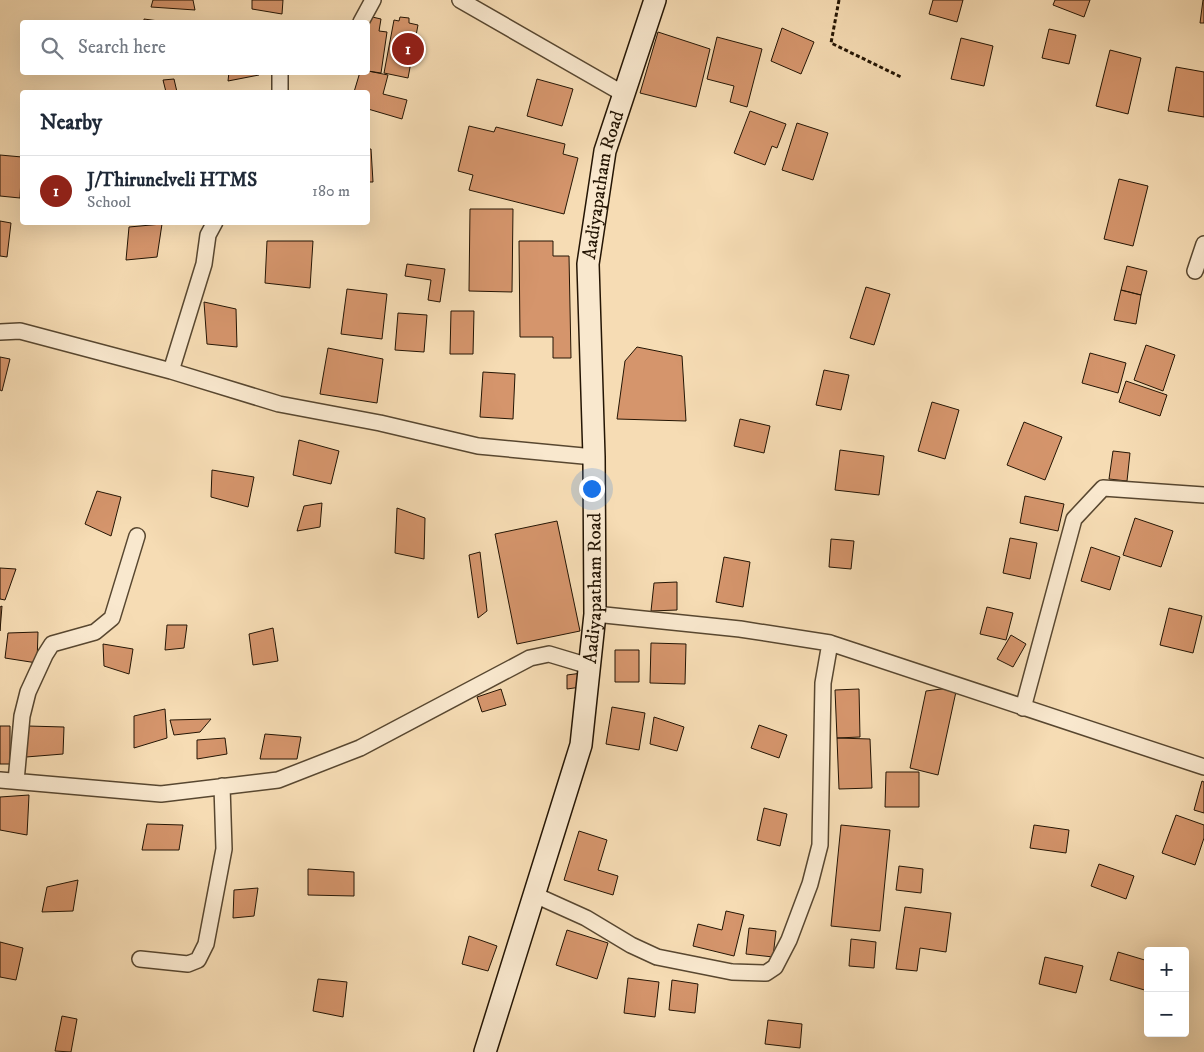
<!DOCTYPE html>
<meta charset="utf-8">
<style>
:root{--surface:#fff;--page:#f6f6f7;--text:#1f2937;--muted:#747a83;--line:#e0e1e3;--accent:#8f2418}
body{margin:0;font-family:"IM FELL DW Pica",serif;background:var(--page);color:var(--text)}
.controls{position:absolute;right:15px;bottom:15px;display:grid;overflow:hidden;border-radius:5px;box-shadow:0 5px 20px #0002}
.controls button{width:45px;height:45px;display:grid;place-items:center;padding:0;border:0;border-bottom:1px solid var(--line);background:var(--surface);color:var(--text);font:25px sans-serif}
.you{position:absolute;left:591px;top:488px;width:18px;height:18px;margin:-12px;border:4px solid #fff;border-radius:50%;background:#1a73e8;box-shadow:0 0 0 8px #1a73e833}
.badge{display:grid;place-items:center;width:32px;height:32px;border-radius:50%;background:var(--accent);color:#fff;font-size:16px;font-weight:700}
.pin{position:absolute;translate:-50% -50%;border:2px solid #fff;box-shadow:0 1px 5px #0006}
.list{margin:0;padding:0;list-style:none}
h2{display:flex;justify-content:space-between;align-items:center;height:65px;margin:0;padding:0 20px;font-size:21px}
h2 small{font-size:16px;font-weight:400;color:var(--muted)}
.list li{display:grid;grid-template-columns:32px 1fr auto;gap:15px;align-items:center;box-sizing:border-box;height:70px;padding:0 20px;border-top:1px solid var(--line)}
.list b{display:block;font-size:19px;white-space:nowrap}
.list p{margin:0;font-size:16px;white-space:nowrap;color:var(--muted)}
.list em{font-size:16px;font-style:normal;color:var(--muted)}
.icon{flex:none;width:28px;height:28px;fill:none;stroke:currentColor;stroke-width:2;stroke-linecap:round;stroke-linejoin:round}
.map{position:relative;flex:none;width:1204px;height:1052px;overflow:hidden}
.search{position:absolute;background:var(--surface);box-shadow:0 5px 20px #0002;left:20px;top:20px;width:350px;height:55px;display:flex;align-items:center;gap:12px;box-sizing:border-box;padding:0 18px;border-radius:5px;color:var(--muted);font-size:19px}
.panel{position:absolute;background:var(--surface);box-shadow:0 5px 20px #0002;left:20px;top:90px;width:350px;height:135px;border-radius:5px}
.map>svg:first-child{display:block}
.building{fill:#d5956c;stroke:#241504}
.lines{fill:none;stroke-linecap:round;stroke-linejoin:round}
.street-casing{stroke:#584730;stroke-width:18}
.secondary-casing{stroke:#241504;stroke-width:24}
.path{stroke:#241504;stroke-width:3;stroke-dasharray:4 2.5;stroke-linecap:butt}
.street{stroke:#f9e8ce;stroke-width:15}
.secondary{stroke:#f9e8ce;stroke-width:21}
.labels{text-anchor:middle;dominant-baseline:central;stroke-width:4.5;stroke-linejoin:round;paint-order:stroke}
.street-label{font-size:19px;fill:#241504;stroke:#f9e8ce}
</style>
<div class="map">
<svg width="1204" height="1052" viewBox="0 0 1204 1052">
<rect width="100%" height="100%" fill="#f6dcb4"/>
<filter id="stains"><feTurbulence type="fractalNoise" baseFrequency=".004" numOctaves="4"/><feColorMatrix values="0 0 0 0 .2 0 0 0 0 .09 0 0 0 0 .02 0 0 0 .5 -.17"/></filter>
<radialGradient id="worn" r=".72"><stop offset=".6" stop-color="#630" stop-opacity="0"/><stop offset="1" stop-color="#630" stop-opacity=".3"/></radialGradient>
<path class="building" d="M 153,0 L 193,0 L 195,10 L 151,7 Z
M 252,0 L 283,0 L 282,14 L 252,9 Z
M 933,0 L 963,0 L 957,22 L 929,14 Z
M 1055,0 L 1090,0 L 1084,17 L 1053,5 Z
M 1203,0 L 1204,0 L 1204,23 L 1200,23 Z
M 368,16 L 381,19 L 379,31 L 387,32 L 381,73 L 368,71 Z
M 400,17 L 409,18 L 409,23 L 418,25 L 408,78 L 384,73 L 394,20 L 399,21 Z
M 144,19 L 166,22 L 144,22 Z
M 782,28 L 814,42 L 801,74 L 771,61 Z
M 1049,29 L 1076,35 L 1069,64 L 1042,58 Z
M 658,32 L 710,49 L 696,107 L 640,93 Z
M 717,37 L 762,49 L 747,107 L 730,102 L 734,86 L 707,79 Z
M 961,38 L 993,46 L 984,86 L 951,79 Z
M 1110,50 L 1141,58 L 1128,114 L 1096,106 Z
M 1176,67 L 1204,72 L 1204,117 L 1168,111 Z
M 368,71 L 388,75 L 383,94 L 407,100 L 402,119 L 368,109 L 368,92 L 354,92 L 360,72 Z
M 229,72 L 260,72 L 259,75 L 228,81 Z
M 174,79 L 177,92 L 166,92 L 163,80 Z
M 537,79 L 573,89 L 562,126 L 527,116 Z
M 750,111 L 786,124 L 777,148 L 772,146 L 765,165 L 734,153 Z
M 797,123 L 828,133 L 813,180 L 782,170 Z
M 469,126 L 494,132 L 496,127 L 565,144 L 563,154 L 578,158 L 564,214 L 469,190 L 473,175 L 458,171 Z
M 368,149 L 371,149 L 373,182 L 368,182 Z
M 0,155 L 22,157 L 20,198 L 0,196 Z
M 1119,179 L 1148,186 L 1133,246 L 1104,239 Z
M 470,209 L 513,209 L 512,292 L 469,291 Z
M 0,221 L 11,223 L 7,257 L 0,256 Z
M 162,224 L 157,257 L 126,260 L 129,227 Z
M 267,241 L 313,241 L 310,288 L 265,283 Z
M 519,241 L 553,241 L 553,256 L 569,256 L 571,358 L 553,358 L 553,337 L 520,337 Z
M 407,264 L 445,269 L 440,302 L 428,300 L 431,280 L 405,276 Z
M 1127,266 L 1147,271 L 1141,295 L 1121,290 Z
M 866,287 L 890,294 L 874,345 L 850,338 Z
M 347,289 L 387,294 L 382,339 L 341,334 Z
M 1121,290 L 1141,295 L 1136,324 L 1114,320 Z
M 204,302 L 236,309 L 237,347 L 207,344 Z
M 451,311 L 474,311 L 473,354 L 450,354 Z
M 398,313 L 427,315 L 424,352 L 395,350 Z
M 1146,345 L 1175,355 L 1163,391 L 1134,380 Z
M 637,347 L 682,356 L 686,421 L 617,419 L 625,361 Z
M 328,348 L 383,359 L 377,403 L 320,394 Z
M 1090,353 L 1126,363 L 1118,393 L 1082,383 Z
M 0,357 L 10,359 L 2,391 L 0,390 Z
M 824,370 L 849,375 L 841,410 L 816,405 Z
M 483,372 L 515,374 L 513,419 L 480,417 Z
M 1126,381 L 1167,395 L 1160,416 L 1119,402 Z
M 932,402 L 959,410 L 945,459 L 918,451 Z
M 740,419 L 770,426 L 764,453 L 734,446 Z
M 1024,422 L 1062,437 L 1045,480 L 1007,465 Z
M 299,440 L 339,451 L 331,484 L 293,475 Z
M 840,450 L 884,456 L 879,495 L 835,490 Z
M 1113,451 L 1130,453 L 1127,481 L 1109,479 Z
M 212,470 L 254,477 L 248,507 L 211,497 Z
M 97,491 L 121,497 L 111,536 L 85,524 Z
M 1025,496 L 1064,504 L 1058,531 L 1020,523 Z
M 322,503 L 320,527 L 297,531 L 304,506 Z
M 397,508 L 425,518 L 424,559 L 395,553 Z
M 1135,518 L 1173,531 L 1161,567 L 1123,555 Z
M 557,521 L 580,631 L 517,644 L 495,534 Z
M 1010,538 L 1037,543 L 1030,579 L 1003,573 Z
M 831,539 L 854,541 L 851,569 L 829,567 Z
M 1091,547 L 1120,557 L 1110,590 L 1081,581 Z
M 480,552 L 487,611 L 478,618 L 469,555 Z
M 724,557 L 750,562 L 743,607 L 716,602 Z
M 0,568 L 16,569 L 5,600 L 0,599 Z
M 677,582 L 677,610 L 651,611 L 654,583 Z
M 2,606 L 0,631 L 0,607 Z
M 987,607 L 1013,613 L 1006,640 L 980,634 Z
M 1169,608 L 1202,616 L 1193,653 L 1160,645 Z
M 167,625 L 187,625 L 184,648 L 165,650 Z
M 273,628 L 278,661 L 253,665 L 249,634 Z
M 38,632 L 37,663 L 5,658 L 8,633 Z
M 1011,635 L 1026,644 L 1013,667 L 997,659 Z
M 651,643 L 686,644 L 685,684 L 650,683 Z
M 103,644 L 133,649 L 129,674 L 104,666 Z
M 615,650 L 639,650 L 639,682 L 615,682 Z
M 582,673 L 581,687 L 567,689 L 567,675 Z
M 957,687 L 938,775 L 910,768 L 926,691 Z
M 501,689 L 506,705 L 482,712 L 477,697 Z
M 859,689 L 860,737 L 837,738 L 835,690 Z
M 612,707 L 645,713 L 639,750 L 606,744 Z
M 165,709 L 167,738 L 134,748 L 134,716 Z
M 654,717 L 684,727 L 677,751 L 650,744 Z
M 211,719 L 200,732 L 174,735 L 170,720 Z
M 759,725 L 787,735 L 779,758 L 751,748 Z
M 0,726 L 10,726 L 10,764 L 0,764 Z
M 28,726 L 64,727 L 63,754 L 26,757 Z
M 265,734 L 301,737 L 297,759 L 260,759 Z
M 225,738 L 227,754 L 197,759 L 197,740 Z
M 837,738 L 870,739 L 872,788 L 839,789 Z
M 886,772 L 919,772 L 919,807 L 885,807 Z
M 1202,781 L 1204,782 L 1204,813 L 1194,810 Z
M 29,795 L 27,835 L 0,830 L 0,797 Z
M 764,808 L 787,814 L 780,846 L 757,840 Z
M 1176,815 L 1204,825 L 1204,838 L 1195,865 L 1162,853 Z
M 147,824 L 183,825 L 179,850 L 142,850 Z
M 841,825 L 890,830 L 880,931 L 831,926 Z
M 1034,825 L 1069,830 L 1066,853 L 1030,848 Z
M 579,831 L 607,840 L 598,870 L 618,876 L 613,895 L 564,880 Z
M 1099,864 L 1134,876 L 1126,899 L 1091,886 Z
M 899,866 L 923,869 L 921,893 L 896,890 Z
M 308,869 L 354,872 L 354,896 L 308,895 Z
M 78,880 L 73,911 L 42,912 L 47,887 Z
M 258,888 L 254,916 L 233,918 L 234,890 Z
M 905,907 L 951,913 L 946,952 L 920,948 L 917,971 L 896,969 Z
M 726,911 L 744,915 L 734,956 L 693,946 L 698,924 L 722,930 Z
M 749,928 L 776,931 L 773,957 L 746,954 Z
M 567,930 L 608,943 L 597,979 L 556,965 Z
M 469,936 L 497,946 L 488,971 L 462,964 Z
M 851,939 L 876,942 L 874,968 L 849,966 Z
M 0,942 L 23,948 L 16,980 L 0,977 Z
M 1118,952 L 1148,961 L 1148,991 L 1110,980 Z
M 1045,957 L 1083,966 L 1076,993 L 1039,984 Z
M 628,978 L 659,982 L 655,1017 L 624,1013 Z
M 318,979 L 347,982 L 343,1017 L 313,1011 Z
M 672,980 L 698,984 L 695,1013 L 669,1010 Z
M 62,1016 L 77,1019 L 71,1052 L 55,1051 Z
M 768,1020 L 802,1024 L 800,1048 L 765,1044 Z"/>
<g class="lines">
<g class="street-casing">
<path id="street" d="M 460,0 L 622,93
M 361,22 L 373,0
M 280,92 L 280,72
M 1195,271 L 1204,244
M 0,332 L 20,331 L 171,371 L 279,404 L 380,423 L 478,446 L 594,457
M 171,371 L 204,264 L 208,235 L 215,222
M 595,614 L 740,629 L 830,643 L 1204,767
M 1023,708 L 1074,519 L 1103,488 L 1204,495
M 0,780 L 161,794 L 278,780 L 360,748 L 530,658 L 549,654 L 589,666
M 16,781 L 22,716 L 28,692 L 45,655 L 52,644 L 95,632 L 112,618 L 137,536
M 535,895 L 586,918 L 631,945 L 657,957 L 732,972 L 766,973 L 775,967 L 789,940 L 810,884 L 820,845 L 823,683 L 830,643
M 140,959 L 188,964 L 198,960 L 206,944 L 224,849 L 222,786"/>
</g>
<g class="secondary-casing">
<g id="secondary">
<path id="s1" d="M 485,1052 L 581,745 L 595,614 L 594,457 L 588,264 L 605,151 L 655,0"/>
</g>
</g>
<path class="path" d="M 839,0 L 831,43 L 901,77"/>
<use href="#street" class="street"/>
<use href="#secondary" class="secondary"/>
</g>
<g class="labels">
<g class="street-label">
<text stroke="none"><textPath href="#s1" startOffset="884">Aadiyapatham Road</textPath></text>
<text stroke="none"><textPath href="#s1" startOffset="479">Aadiyapatham Road</textPath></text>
</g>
</g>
<rect width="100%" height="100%" filter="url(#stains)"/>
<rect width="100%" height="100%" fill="url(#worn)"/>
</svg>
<div class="controls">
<button>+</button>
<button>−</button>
</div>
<div class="you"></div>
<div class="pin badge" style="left:408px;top:49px">1</div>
<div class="search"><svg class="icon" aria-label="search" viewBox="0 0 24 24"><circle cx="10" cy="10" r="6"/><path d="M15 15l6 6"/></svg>Search here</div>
<section class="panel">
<h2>Nearby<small></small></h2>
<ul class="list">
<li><span class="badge">1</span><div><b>J/Thirunelveli HTMS</b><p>School</p></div><em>180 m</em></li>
</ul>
</section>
</div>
